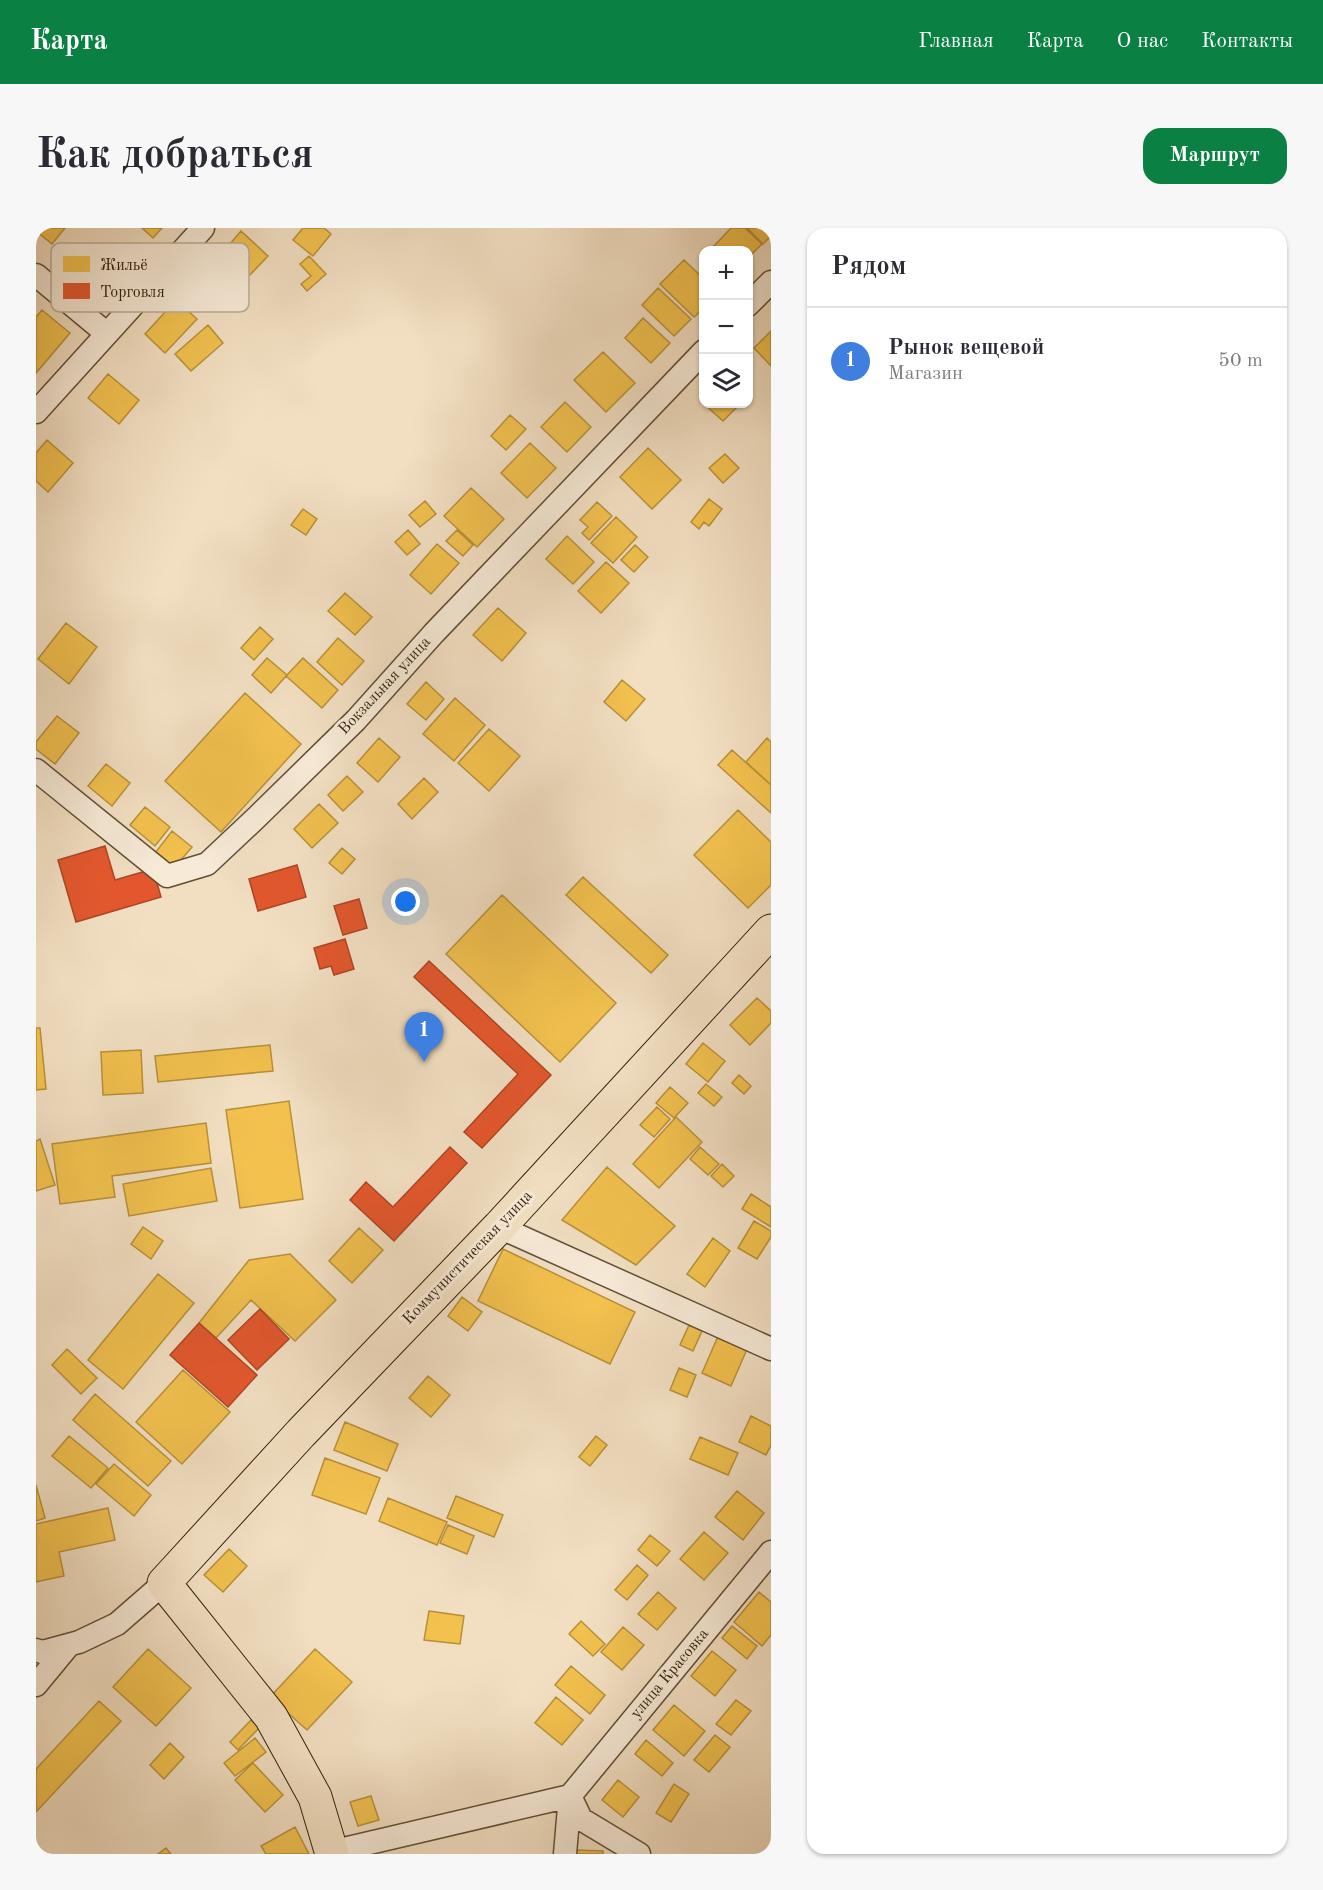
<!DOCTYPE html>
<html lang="ru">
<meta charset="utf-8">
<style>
:root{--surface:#fff;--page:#f7f7f7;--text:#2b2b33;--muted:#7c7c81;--line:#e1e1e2;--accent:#0b8043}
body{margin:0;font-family:"Old Standard TT",serif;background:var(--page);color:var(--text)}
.controls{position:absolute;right:18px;top:18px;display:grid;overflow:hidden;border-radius:12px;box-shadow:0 2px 4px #0004}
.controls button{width:54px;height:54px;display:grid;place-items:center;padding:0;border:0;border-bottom:2px solid var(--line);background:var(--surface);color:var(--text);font:30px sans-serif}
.you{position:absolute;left:370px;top:674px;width:21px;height:21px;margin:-15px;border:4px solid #fff;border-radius:50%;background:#1a73e8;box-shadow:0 0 0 9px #1a73e833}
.badge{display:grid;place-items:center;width:39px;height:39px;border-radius:50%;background:var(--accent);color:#fff;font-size:20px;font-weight:700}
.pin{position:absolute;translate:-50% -50px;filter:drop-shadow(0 2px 3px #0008)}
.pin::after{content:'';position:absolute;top:32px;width:21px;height:18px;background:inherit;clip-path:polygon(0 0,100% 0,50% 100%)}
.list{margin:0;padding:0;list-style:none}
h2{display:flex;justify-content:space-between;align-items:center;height:78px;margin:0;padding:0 24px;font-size:26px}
h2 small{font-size:20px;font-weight:400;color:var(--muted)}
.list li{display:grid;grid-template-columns:39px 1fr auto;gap:18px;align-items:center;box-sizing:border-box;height:108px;padding:0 24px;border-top:2px solid var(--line)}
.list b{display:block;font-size:22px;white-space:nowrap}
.list p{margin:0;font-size:20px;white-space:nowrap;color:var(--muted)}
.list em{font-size:20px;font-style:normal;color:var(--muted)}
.icon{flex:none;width:33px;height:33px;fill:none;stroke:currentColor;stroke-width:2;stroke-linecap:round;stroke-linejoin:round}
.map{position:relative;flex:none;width:735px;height:1626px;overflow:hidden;border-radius:18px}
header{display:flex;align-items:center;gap:36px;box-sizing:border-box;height:84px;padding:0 30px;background:var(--accent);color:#fff}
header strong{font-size:28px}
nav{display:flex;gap:33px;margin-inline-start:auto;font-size:21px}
.intro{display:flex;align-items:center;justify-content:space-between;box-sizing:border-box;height:144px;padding:0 36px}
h1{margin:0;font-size:42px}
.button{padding:15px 27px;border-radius:18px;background:var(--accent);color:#fff;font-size:21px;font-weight:700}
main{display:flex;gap:36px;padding:0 36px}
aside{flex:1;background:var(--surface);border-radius:18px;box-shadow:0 2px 4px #0004}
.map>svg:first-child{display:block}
.homes{fill:#f2c14e;stroke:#b89038;stroke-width:1.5}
.shops{fill:#e4572e;stroke:#ae4622;stroke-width:1.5}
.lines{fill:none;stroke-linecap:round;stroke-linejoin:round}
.street-casing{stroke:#604e35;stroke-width:25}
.primary-casing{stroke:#301e06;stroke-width:35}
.street{stroke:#f7ead7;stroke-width:22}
.primary{stroke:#f2dfc2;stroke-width:33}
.labels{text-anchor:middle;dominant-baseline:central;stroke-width:6;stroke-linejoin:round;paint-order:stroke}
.street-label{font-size:16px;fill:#301e06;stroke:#f7ead7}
.key{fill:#f7ead7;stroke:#bbad98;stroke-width:1.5}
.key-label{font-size:16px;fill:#301e06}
</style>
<header>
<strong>Карта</strong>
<nav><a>Главная</a><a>Карта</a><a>О нас</a><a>Контакты</a></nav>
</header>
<div class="intro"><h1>Как добраться</h1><a class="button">Маршрут</a></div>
<main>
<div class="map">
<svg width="735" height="1626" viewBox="0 0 735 1626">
<rect width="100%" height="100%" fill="#f2dfc2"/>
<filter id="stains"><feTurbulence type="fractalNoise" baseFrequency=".00333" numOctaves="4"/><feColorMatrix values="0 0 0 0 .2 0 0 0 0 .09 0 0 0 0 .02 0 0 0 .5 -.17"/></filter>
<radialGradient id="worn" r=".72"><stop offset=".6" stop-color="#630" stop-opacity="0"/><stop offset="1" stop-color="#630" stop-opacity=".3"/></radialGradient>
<path class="homes" d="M 0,0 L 29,0 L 16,16 L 0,3 Z
M 106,0 L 126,0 L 117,10 Z
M 267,0 L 288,0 L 295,6 L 277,28 L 257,12 Z
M 695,0 L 709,0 L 726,16 L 712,30 L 712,22 L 680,22 L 677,19 Z
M 711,0 L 735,0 L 735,8 L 727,16 Z
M 205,3 L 232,28 L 212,49 L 186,25 Z
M 273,28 L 290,46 L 271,63 L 265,56 L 275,48 L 264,36 Z
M 648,32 L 668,51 L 668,80 L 658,89 L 624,56 Z
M 622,60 L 655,91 L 638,108 L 606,77 Z
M 140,72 L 161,91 L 129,125 L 109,106 Z
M 6,82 L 34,105 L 0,145 L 0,89 Z
M 607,90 L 634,115 L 615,135 L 589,110 Z
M 172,97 L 187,115 L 155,143 L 139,126 Z
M 735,103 L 735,138 L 718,120 Z
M 567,124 L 599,155 L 570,184 L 538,152 Z
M 72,146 L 103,172 L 83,196 L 52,170 Z
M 529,174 L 555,199 L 531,224 L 505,199 Z
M 668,176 L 704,176 L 687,193 Z
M 474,187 L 490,201 L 470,222 L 455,208 Z
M 11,212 L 37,235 L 12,264 L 0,253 L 0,225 Z
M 494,215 L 520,240 L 491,270 L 465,245 Z
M 612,220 L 645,252 L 616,281 L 584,249 Z
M 689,226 L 703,240 L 687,255 L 673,240 Z
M 435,260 L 468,291 L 441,319 L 408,288 Z
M 673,271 L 686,281 L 673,298 L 668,294 L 663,301 L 655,294 Z
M 389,273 L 400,286 L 384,299 L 373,287 Z
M 561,274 L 576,288 L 553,312 L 546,305 L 552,299 L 544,292 Z
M 267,281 L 281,291 L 270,307 L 255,297 Z
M 580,289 L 601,309 L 577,335 L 555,315 Z
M 372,302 L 384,316 L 371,327 L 359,314 Z
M 421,302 L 437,317 L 427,328 L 410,313 Z
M 531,308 L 558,334 L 537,356 L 510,331 Z
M 401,316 L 423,335 L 395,366 L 374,347 Z
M 599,317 L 612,329 L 598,344 L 585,332 Z
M 570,334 L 593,355 L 565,385 L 542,363 Z
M 309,365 L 336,389 L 319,407 L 292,383 Z
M 462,380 L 490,405 L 466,433 L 437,407 Z
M 30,395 L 61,419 L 33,456 L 2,431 Z
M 224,399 L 237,411 L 218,432 L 205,420 Z
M 302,410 L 328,433 L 306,457 L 281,434 Z
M 231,430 L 251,447 L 235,465 L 216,447 Z
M 267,430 L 302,462 L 286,480 L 250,448 Z
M 586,452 L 609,471 L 590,493 L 568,474 Z
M 390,454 L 408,471 L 390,492 L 371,476 Z
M 209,465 L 265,516 L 185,604 L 129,553 Z
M 419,470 L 449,497 L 418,533 L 387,506 Z
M 21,488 L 43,505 L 19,536 L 0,521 L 0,514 Z
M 453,501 L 484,528 L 453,563 L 422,535 Z
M 343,510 L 364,529 L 342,554 L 321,535 Z
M 731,510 L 735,514 L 735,557 L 710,534 Z
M 696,522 L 735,557 L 735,585 L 682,537 Z
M 70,536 L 94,555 L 76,578 L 52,558 Z
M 311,548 L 327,564 L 307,583 L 292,567 Z
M 388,550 L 402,564 L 376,591 L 362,576 Z
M 283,576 L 302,595 L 276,620 L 258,601 Z
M 109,579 L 134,599 L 119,618 L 94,597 Z
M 702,582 L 735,614 L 735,657 L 712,680 L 658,627 Z
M 136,603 L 156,619 L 138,640 L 119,625 Z
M 306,620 L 319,631 L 306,646 L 293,635 Z
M 547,649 L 632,727 L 615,745 L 530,667 Z
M 466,667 L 580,775 L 524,834 L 410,726 Z
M 721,770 L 735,783 L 735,795 L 714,817 L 694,797 Z
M 0,800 L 4,800 L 10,861 L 0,862 Z
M 667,815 L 689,833 L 672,854 L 650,836 Z
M 234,817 L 237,843 L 122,854 L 119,828 Z
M 105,822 L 107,865 L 67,867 L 65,824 Z
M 703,847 L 715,858 L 708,866 L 696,855 Z
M 670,856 L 686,869 L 678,878 L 662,865 Z
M 634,859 L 652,875 L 638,890 L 620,875 Z
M 253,873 L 267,971 L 204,980 L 190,882 Z
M 621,879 L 634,891 L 618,909 L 604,897 Z
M 640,889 L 666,914 L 623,960 L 597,936 Z
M 170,895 L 175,935 L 76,948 L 79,969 L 24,976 L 16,916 Z
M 4,911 L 19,957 L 0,963 L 0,913 Z
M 664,919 L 683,936 L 672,947 L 654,931 Z
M 686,936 L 698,948 L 687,959 L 675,948 Z
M 571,939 L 639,998 L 600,1037 L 526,992 Z
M 175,940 L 181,973 L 93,988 L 87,956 Z
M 715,966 L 735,979 L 735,999 L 706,981 Z
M 718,993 L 735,1003 L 735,1009 L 721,1031 L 702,1020 Z
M 107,999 L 127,1013 L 115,1031 L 95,1016 Z
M 323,1000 L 347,1022 L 316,1055 L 293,1033 Z
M 677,1010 L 694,1023 L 669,1059 L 651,1046 Z
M 467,1021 L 599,1084 L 574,1136 L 442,1073 Z
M 254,1026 L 300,1072 L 259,1113 L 215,1072 L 180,1110 L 163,1095 L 213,1032 Z
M 122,1046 L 158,1075 L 87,1161 L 52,1132 Z
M 426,1069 L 446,1084 L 432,1103 L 412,1088 Z
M 653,1097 L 666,1103 L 657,1123 L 644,1117 Z
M 683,1106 L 712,1119 L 695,1158 L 666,1145 Z
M 31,1121 L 61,1150 L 45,1166 L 16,1137 Z
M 643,1140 L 660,1147 L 651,1169 L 634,1162 Z
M 147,1142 L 194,1184 L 146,1236 L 100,1194 Z
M 392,1148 L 414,1167 L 395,1189 L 373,1170 Z
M 59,1166 L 135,1233 L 112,1258 L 37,1192 Z
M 715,1188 L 735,1198 L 735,1217 L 730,1227 L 703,1214 Z
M 309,1194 L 362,1216 L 351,1243 L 298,1222 Z
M 33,1208 L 72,1240 L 55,1260 L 16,1228 Z
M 560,1208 L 571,1217 L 554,1238 L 543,1229 Z
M 664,1209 L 702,1225 L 692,1247 L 654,1231 Z
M 289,1230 L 344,1250 L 330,1286 L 276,1267 Z
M 78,1236 L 115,1267 L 98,1288 L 60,1256 Z
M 0,1257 L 9,1290 L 0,1293 Z
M 701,1263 L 728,1285 L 707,1312 L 679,1289 Z
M 420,1268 L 467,1287 L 458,1309 L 411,1290 Z
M 352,1270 L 411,1294 L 401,1317 L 343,1293 Z
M 72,1280 L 79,1312 L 23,1324 L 28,1348 L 0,1354 L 0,1296 Z
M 412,1297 L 438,1308 L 431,1326 L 404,1315 Z
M 668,1304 L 692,1325 L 668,1352 L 644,1331 Z
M 614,1307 L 634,1323 L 621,1338 L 602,1322 Z
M 193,1321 L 211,1338 L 187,1364 L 168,1347 Z
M 601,1337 L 612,1347 L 591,1372 L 579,1362 Z
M 622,1364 L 640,1380 L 621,1402 L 602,1386 Z
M 723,1364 L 735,1374 L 735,1407 L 726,1418 L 698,1394 Z
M 393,1383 L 428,1388 L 424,1416 L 388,1412 Z
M 545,1393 L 569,1416 L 557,1428 L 533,1406 Z
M 696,1398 L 721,1418 L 711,1431 L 686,1410 Z
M 587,1399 L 608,1417 L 586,1442 L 565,1424 Z
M 112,1421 L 155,1460 L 120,1498 L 77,1459 Z
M 279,1421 L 316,1454 L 271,1502 L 234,1469 Z
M 676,1423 L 700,1442 L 679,1468 L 655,1448 Z
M 535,1438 L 569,1467 L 554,1486 L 519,1457 Z
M 520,1469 L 547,1492 L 526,1517 L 499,1495 Z
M 700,1472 L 715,1483 L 695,1507 L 680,1496 Z
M 63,1473 L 85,1493 L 0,1584 L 0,1541 Z
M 638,1477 L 669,1503 L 648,1528 L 617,1502 Z
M 215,1492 L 223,1500 L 202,1522 L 194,1514 Z
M 679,1507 L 694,1519 L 673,1544 L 658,1532 Z
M 219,1510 L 230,1524 L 199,1548 L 188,1535 Z
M 610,1512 L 637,1535 L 626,1548 L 599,1526 Z
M 134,1515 L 148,1529 L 128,1551 L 114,1537 Z
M 217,1535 L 247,1567 L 229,1584 L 199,1552 Z
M 582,1552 L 603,1569 L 587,1589 L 566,1572 Z
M 638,1556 L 653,1566 L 635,1594 L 620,1585 Z
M 335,1568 L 343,1592 L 322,1598 L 314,1574 Z
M 259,1599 L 273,1626 L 230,1626 L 225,1618 Z
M 130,1620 L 135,1626 L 122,1626 Z
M 539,1622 L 567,1623 L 567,1626 L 539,1626 Z"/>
<path class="shops" d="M 69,618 L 79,652 L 117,641 L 125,669 L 40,694 L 22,632 Z
M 261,637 L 270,669 L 222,683 L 213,651 Z
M 323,671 L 331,700 L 307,707 L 298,678 Z
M 309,711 L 318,741 L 298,747 L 295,738 L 284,741 L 278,720 Z
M 393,733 L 515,847 L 446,920 L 428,904 L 482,846 L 378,749 Z
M 414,919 L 431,935 L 358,1013 L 314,972 L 330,954 L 357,979 Z
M 224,1081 L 253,1111 L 221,1142 L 192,1112 Z
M 163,1095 L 221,1147 L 192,1179 L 134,1127 Z"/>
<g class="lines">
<g class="street-casing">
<path id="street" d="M 0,47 L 70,105
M 712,77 L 735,54
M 0,184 L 167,0
M 0,542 L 131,648 L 171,636 L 221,589 L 320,492 L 398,405 L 668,123
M 463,999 L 735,1121
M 0,1422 L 6,1424 L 43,1414 L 81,1396 L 128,1355
M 0,1457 L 33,1417
M 534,1568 L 735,1324
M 534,1568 L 545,1591 L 603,1626
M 295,1624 L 534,1568
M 529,1626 L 534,1568"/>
</g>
<g class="primary-casing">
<path id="primary" d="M 296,1626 L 279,1569 L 235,1489 L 128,1355 L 265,1205 L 463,999 L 735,703"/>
</g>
<use href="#street" class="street"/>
<use href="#primary" class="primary"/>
</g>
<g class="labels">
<g class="street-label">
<text transform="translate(349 458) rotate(-47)">Вокзальная улица</text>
<text transform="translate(432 1030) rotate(-46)">Коммунистическая улица</text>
<text transform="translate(634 1446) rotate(-50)">улица Красовка</text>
</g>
</g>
<rect x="15" y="15" width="198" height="69" rx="9" class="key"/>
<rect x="27" y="28" width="27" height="16" fill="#f2c14e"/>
<rect x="27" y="55" width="27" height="16" fill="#e4572e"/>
<g class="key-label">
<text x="64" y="42">Жильё</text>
<text x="64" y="69">Торговля</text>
</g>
<rect width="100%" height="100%" filter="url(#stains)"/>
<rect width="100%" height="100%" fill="url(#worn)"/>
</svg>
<div class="controls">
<button>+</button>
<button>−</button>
<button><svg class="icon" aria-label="layers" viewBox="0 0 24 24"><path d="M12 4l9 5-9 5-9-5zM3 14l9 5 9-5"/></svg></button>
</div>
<div class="you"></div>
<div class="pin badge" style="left:388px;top:834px;background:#3f7fe0">1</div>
</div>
<aside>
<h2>Рядом<small></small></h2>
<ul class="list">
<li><span class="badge" style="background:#3f7fe0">1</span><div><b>Рынок вещевой</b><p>Магазин</p></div><em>50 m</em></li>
</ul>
</aside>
</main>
